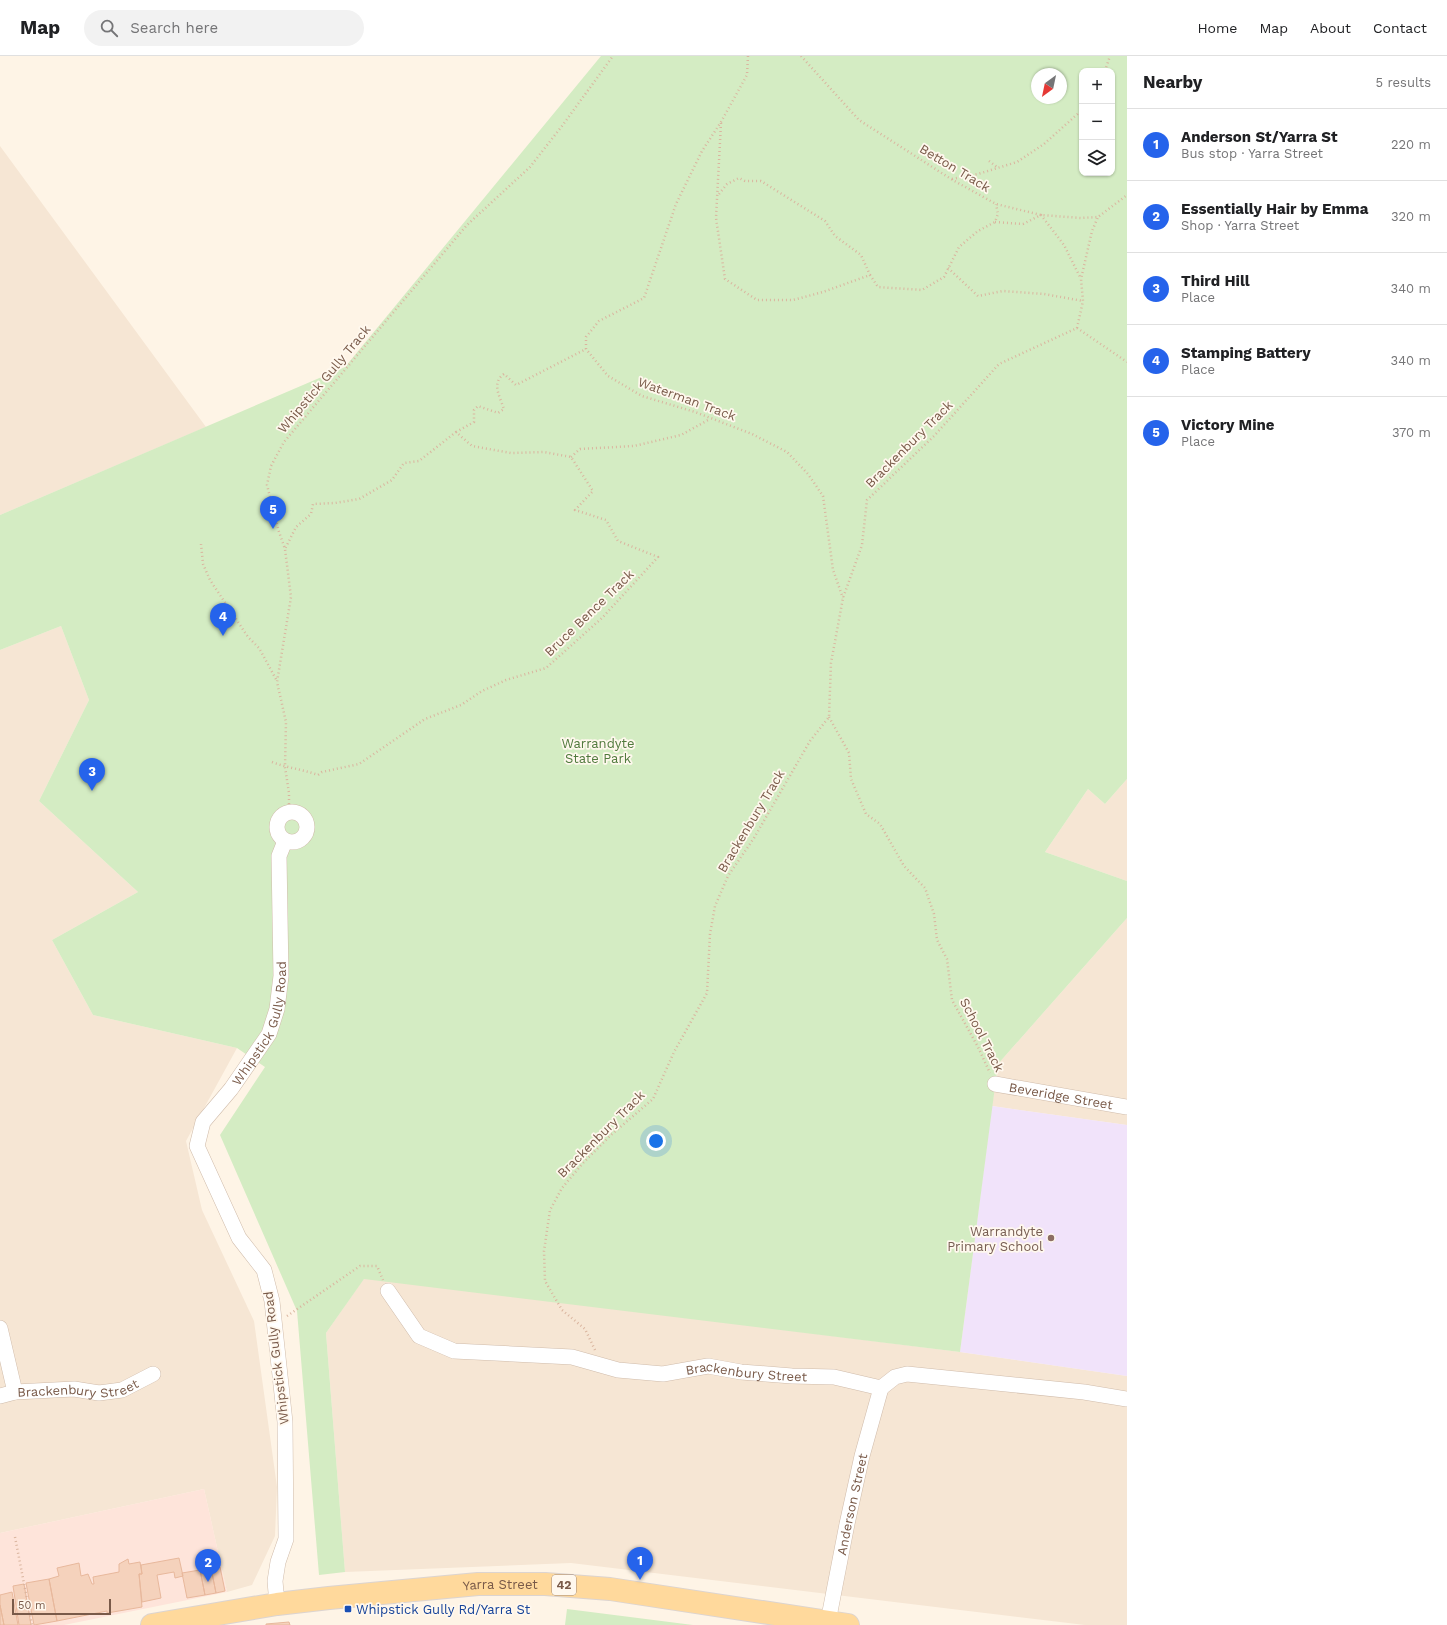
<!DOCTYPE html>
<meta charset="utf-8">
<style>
:root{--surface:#fff;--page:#f2f2f2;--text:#202124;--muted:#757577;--line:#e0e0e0;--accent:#2563eb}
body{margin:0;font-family:"Work Sans",sans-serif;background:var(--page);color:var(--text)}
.controls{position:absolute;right:12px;top:12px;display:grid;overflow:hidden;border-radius:8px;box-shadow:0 1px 3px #0004}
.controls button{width:36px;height:36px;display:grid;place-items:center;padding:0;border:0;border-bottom:1px solid var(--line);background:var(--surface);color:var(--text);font:20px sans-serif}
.compass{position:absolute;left:1031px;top:12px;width:36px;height:36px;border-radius:50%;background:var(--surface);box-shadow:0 1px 3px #0004;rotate:213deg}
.scale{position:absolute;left:12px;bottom:10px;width:99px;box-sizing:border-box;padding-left:4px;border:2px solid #795a49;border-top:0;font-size:11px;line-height:14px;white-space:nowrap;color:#795a49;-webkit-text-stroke:3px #fff8ee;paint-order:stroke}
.you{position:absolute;left:656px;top:1085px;width:14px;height:14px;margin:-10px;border:3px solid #fff;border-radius:50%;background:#1a73e8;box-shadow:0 0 0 6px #1a73e833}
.badge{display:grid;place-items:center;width:26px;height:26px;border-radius:50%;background:var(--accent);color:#fff;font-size:13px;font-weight:700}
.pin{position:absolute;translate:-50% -33px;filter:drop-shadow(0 1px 2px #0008)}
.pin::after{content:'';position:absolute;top:21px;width:14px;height:12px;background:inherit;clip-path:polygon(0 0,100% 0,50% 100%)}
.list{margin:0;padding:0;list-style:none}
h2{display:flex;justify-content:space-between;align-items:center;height:52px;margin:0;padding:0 16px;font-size:17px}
h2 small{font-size:13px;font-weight:400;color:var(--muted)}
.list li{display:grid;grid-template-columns:26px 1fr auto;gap:12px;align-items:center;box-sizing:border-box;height:72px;padding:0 16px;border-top:1px solid var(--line)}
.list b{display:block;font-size:15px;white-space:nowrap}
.list p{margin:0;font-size:13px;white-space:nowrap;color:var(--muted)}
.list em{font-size:13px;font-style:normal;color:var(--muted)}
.icon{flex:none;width:22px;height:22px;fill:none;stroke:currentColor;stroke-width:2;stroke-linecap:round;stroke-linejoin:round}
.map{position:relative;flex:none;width:1127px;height:1569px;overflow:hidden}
header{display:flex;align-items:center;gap:24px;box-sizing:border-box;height:56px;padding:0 20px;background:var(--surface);border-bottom:1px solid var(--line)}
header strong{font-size:19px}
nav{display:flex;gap:22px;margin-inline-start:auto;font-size:14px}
.search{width:280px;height:36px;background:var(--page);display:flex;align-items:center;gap:10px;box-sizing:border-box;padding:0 14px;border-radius:22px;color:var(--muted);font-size:15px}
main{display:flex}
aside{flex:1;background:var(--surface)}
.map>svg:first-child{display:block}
.residential{fill:#f6e6d4}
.commercial{fill:#fee4da}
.education{fill:#f1e3fa}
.green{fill:#d4ecc3;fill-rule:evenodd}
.building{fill:#f5d2bc;stroke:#e8b89c}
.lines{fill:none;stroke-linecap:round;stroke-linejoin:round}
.street-casing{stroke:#d0bcab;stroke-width:16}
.primary-casing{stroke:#dcd4d0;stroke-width:24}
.path{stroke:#dab59f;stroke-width:2.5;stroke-dasharray:1 3;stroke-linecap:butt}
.street{stroke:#fff;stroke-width:15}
.primary{stroke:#ffd99c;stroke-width:22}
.education-dot{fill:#8d6e63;stroke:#fff8ee;stroke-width:1.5}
.transit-dot{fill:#1a4fb4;stroke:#fff8ee;stroke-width:1.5}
.labels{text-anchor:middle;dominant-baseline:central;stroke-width:3.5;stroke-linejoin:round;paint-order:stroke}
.shield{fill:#fff8ee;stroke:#a1897a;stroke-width:1}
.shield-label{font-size:12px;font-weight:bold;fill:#795a49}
.street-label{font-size:13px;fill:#795a49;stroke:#fff8ee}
.park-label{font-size:13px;fill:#507a3d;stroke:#fff8ee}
.education-label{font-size:13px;fill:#785e54;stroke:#fff8ee;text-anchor:end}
.transit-label{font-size:13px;fill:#164399;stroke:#fff8ee;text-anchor:start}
</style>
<header>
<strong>Map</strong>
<div class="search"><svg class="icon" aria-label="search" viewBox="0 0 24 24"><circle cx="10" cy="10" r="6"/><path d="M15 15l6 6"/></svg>Search here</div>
<nav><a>Home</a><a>Map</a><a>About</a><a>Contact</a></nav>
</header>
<main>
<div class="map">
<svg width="1127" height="1569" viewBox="0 0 1127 1569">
<rect width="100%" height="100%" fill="#fef4e6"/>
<path class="residential" d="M 0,90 L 206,371 L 0,459 Z
M 61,570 L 89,644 L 39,745 L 138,836 L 52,884 L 93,959 L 237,992 L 186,1085 L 202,1154 L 254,1265 L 277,1431 L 275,1480 L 252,1529 L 227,1536 L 204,1433 L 0,1477 L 0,594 Z
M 1127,723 L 1127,825 L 1045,796 L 1088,733 L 1105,748 Z
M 1127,862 L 1127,1069 L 992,1050 L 998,1008 Z
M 365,1221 L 960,1296 L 1127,1320 L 1127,1569 L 1085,1569 L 571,1507 L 345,1516 L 326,1277 Z"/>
<path class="commercial" d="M 204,1433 L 227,1536 L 64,1569 L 0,1569 L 0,1477 Z"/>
<path class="education" d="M 992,1050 L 1127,1069 L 1127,1320 L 960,1296 Z"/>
<path class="green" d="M 601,0 L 1127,0 L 1127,723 L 1105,748 L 1088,733 L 1045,796 L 1127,825 L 1127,862 L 998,1008 L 960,1296 L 364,1223 L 326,1277 L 345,1516 L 319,1519 L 297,1255 L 220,1079 L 265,1011 L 237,992 L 93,959 L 52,884 L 138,836 L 39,745 L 89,644 L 61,570 L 0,594 L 0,459 L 345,311 ZM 1082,15 L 1112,15 L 1112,117 L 1082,117 ZM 1037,18 L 1061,18 L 1061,42 L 1037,42 Z
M 567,1553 L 693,1569 L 565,1569 Z"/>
<path class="building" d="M 179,1502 L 183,1520 L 175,1522 L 174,1516 L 157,1519 L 161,1542 L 142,1546 L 139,1518 L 142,1518 L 141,1509 Z
M 128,1503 L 129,1508 L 140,1506 L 142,1518 L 139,1518 L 142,1551 L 107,1557 L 107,1555 L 57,1565 L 49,1523 L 59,1520 L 57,1512 L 79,1507 L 81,1520 L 88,1518 L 92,1528 L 94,1528 L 93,1521 L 119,1516 L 119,1508 Z
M 220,1511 L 225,1535 L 216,1537 L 211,1512 Z
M 211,1512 L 216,1537 L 205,1539 L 200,1514 Z
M 200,1514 L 205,1539 L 187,1542 L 182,1517 Z
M 49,1523 L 57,1565 L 34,1569 L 26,1527 Z
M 24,1528 L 31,1569 L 19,1569 L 13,1530 Z
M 12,1536 L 18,1569 L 4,1569 L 0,1549 L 0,1539 Z
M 0,1549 L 4,1569 L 0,1569 Z
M 289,1566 L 290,1569 L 266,1569 L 266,1568 Z"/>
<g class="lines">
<g class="street-casing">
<g id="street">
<circle cx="292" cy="771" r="15"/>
<path id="s1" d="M 995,1028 L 1127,1051"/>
<path id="s2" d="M 388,1235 L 419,1280 L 454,1295 L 572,1301 L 618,1314 L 663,1318 L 708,1310 L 741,1316 L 792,1320 L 834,1321 L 881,1332 L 895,1321 L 907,1318 L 1084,1336 L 1127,1343"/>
<path d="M 0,1272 L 15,1336"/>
<path id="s3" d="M 0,1340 L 15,1336 L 74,1333 L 99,1337 L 122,1334 L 153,1318"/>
<path id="s4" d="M 277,1548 L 275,1525 L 278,1506 L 286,1483 L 285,1366 L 272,1245 L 264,1214 L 239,1182 L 197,1090 L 203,1066 L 231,1033 L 269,978 L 277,953 L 281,920 L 279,800 L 285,785"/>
<path id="s5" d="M 828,1566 L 847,1468 L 862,1400 L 881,1332"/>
</g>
</g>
<g class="primary-casing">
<g id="primary">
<path id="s6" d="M 152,1569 L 277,1548 L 329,1542 L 478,1528 L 545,1528 L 610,1533 L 848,1569"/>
</g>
</g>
<path class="path" d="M 748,0 L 747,19 L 721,66 L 702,95 L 676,148 L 644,242 L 599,265 L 586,281 L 586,293 L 608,320 L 642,340 L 695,356 L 752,378 L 787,396 L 808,418 L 823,440 L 833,514 L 843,542
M 801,0 L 859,64 L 951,123 L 996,148 L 1041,159 L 1081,162 L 1098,161 L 1127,139
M 1105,15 L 1110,0
M 721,67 L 716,162 L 725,223 L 757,244 L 793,244 L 823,236 L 870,219 L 878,231 L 922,234 L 944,221 L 959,191 L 978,175 L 995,166 L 998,158 L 996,148
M 989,105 L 997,111
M 952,123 L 978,118 L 1017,106 L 1044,88 L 1082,54
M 719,138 L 727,128 L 739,122 L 745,125 L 761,125 L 825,165 L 835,180 L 861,199 L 870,219
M 995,166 L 1023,168 L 1041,159 L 1064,189 L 1081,223
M 948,212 L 978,240 L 1003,235 L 1044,238 L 1083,245
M 1077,272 L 1083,245 L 1081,223 L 1092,175 L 1098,161
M 1077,272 L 1127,306
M 456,376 L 474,366 L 474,354 L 478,350 L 498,357 L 504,353 C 500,341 491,327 504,318 L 516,329 L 586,293
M 571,401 L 580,393 L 634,390 L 681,379 L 710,363
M 201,488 L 203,508 L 210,524 L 248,581 L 259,592 L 277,625
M 829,661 L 849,697 L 851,723 L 866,758 L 880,768 L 904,810 L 925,832 L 934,858 L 937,884 L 947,903 L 952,944 L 978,991 L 990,1017
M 272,706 C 287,712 302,713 318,719 L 322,716 L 359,708 L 425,663 L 461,649 L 482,635 L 506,624 L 546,612 L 602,562 L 658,501 L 618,485 L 606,464 L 575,454 L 593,435 L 571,401 L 544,396 L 511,397 L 472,390 L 456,376 L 419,405 L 404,407 L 392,424 L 359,443 L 335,447 L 313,448 L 311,458 L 296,471 L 285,493
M 289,756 L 289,737 L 285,711 L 286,666 L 277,626 L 291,541 L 285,493 L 279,476 L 267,429 L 271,410 L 284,386 L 467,169 L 530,111 L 562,70 L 613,0
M 287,1260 L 360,1210 L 377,1210 L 383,1224
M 595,1294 L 585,1273 L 562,1254 L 545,1225 L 544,1195 L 550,1154 L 562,1132 L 583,1107 L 611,1079 L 653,1043 L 674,996 L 707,937 L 710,878 L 715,850 L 728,820 L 754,782 L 810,685 L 829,661 L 831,607 L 843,542 L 862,489 L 867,444 L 934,380 L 999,308 L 1077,272
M 15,1481 L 32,1569"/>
<use href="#street" class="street"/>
<use href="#primary" class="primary"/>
</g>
<circle class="education-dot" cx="1051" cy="1182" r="4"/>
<rect class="transit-dot" x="344" y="1549" width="8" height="8" rx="2"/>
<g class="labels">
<rect class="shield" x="552" y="1519" width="24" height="20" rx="3"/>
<g class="shield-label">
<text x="564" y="1529">42</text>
</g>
<g class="street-label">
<text transform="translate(955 112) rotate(31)">Betton Track</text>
<text transform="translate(324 323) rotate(-50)">Whipstick Gully Track</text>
<text transform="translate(687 343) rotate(20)">Waterman Track</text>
<text transform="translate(909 388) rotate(-45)">Brackenbury Track</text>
<text transform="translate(589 557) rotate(-44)">Bruce Bence Track</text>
<text transform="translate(751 765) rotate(-59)">Brackenbury Track</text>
<text stroke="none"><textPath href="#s4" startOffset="621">Whipstick Gully Road</textPath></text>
<text transform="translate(982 979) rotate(63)">School Track</text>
<text stroke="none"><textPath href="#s1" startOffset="67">Beveridge Street</textPath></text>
<text transform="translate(601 1078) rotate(-45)">Brackenbury Track</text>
<text transform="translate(276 1302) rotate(-97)">Whipstick Gully Road</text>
<text stroke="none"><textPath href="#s2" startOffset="388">Brackenbury Street</textPath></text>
<text stroke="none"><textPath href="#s3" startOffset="79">Brackenbury Street</textPath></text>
<text stroke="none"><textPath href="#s5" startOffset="120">Anderson Street</textPath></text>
<text stroke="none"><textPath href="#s6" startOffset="351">Yarra Street</textPath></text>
</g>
<g class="park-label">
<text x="598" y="687">Warrandyte<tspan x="598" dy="15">State Park</tspan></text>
</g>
<g class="education-label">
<text x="1043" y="1175">Warrandyte<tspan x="1043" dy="15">Primary School</tspan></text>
</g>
<g class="transit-label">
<text x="356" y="1553">Whipstick Gully Rd/Yarra St</text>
</g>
</g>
</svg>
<div class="controls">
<button>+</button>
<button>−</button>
<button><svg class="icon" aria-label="layers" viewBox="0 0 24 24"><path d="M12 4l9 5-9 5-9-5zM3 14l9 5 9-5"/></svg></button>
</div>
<svg class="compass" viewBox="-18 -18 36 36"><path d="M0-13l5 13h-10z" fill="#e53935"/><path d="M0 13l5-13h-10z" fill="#757577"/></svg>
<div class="scale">50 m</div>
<div class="you"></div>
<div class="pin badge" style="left:640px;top:1524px">1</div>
<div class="pin badge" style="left:208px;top:1526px">2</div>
<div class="pin badge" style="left:92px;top:735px">3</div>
<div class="pin badge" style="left:223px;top:580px">4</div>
<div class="pin badge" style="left:273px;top:473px">5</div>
</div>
<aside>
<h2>Nearby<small>5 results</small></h2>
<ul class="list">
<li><span class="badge">1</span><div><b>Anderson St/Yarra St</b><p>Bus stop · Yarra Street</p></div><em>220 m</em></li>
<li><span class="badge">2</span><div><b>Essentially Hair by Emma</b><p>Shop · Yarra Street</p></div><em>320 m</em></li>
<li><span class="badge">3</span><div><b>Third Hill</b><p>Place</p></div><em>340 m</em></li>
<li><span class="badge">4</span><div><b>Stamping Battery</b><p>Place</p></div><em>340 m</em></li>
<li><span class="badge">5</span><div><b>Victory Mine</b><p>Place</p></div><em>370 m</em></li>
</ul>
</aside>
</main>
